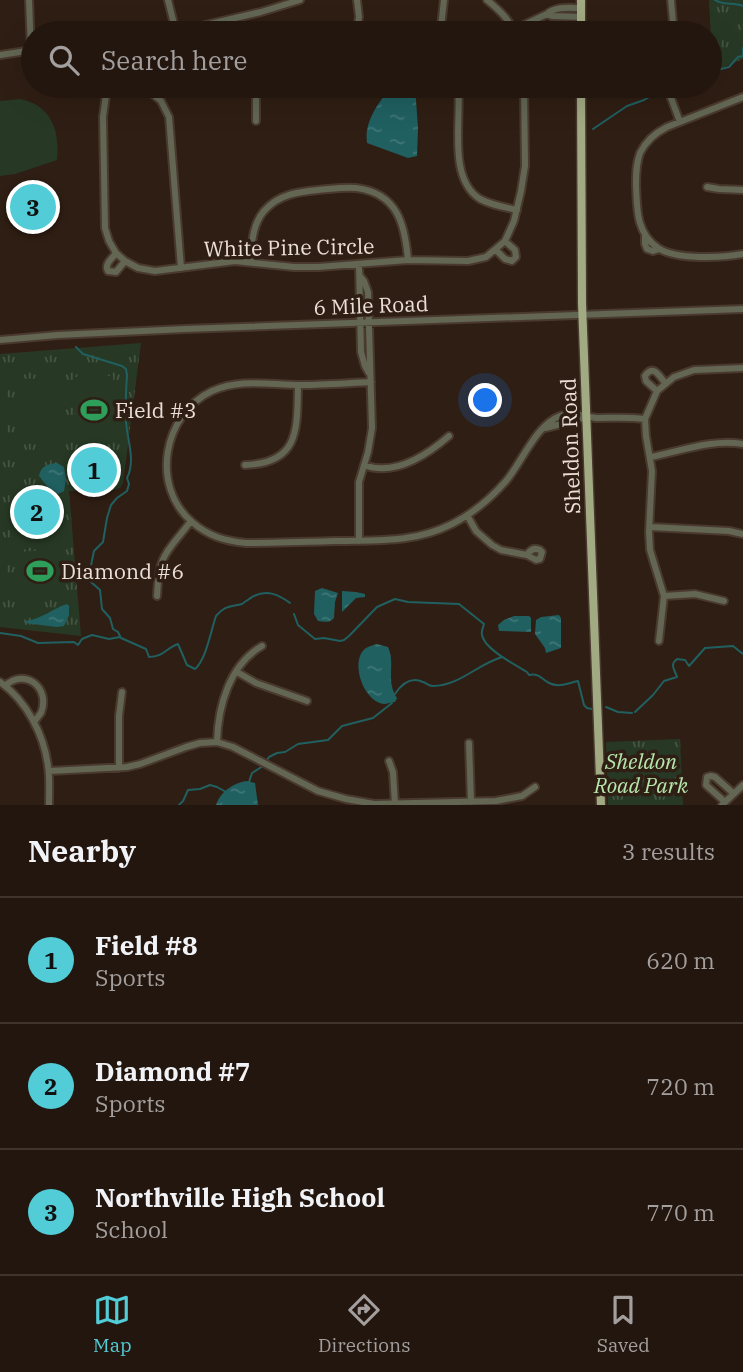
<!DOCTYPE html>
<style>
:root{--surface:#23160e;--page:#2b1f17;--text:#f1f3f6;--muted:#a39f9e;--line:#40352e;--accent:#52ccd6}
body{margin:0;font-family:"IBM Plex Serif",serif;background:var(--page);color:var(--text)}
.you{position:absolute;left:486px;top:401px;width:24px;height:24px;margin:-18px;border:5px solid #fff;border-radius:50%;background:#1a73e8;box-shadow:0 0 0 10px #1a73e833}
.badge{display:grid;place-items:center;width:46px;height:46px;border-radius:50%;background:var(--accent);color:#111;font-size:23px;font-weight:700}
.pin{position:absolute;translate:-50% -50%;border:4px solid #fff;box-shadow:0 2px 7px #0006}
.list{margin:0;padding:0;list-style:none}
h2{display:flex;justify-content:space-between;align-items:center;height:91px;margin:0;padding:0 28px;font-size:30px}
h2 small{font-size:23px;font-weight:400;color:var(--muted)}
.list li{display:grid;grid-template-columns:46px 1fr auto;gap:21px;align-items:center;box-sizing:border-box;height:126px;padding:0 28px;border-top:2px solid var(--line)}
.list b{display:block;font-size:26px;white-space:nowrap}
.list p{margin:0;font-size:23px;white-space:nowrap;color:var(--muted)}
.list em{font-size:23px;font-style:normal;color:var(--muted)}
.icon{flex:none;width:38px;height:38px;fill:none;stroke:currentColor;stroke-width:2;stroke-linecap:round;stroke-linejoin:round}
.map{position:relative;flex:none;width:743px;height:805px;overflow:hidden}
.search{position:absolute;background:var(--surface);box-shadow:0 7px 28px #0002;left:21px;right:21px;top:21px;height:77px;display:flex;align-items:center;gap:18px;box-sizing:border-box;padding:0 24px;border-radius:38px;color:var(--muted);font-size:26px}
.sheet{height:469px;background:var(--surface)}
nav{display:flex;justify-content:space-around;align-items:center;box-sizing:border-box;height:98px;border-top:2px solid var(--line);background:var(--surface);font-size:19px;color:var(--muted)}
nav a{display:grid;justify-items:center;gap:4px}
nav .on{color:var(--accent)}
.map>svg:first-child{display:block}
.park{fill:url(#park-tufts)}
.garden{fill:#273924}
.water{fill:url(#water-ripples)}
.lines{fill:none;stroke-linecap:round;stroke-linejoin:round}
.stream{stroke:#206061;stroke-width:2}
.minor-casing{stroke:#49392e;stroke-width:10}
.major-casing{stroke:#49392e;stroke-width:11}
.minor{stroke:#626653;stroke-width:6}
.major{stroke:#a2aa83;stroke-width:8}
.labels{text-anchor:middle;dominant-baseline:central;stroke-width:7;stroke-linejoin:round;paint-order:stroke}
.street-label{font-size:21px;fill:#ebdfd7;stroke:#2f1e13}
.poi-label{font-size:21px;fill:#ebdfd7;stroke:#2f1e13;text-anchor:start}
.park-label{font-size:21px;font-style:italic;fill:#b6e7ad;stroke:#2f1e13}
</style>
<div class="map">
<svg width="743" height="805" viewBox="0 0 743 805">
<defs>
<pattern id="park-tufts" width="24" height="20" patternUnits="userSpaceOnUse" patternTransform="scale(1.75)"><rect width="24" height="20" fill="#273924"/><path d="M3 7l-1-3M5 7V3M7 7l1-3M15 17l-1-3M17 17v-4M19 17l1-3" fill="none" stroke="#465543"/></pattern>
<pattern id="water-ripples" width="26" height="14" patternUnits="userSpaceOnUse" patternTransform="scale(1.75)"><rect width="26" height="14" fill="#206061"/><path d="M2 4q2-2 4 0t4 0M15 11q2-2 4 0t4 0" fill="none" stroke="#417677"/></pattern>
</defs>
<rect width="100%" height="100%" fill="#2f1e13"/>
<path class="park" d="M 709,0 L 743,0 L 743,59 L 710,73 L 711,40 Z
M 141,343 L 123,483 L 120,488 L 113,490 L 69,491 L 81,636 L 0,627 L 0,354 Z
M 680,739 L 683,805 L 608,805 L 606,742 Z"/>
<path class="garden" d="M 20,99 C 52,105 60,132 57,160 L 15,174 L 0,176 L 0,101 Z
M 113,376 L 115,442 L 76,443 L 74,377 Z
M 0,377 L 6,377 L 7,442 L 0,443 Z
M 57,378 L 58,443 L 19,444 L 17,379 Z
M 72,457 L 116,457 L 116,483 L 72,484 Z
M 27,488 C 56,492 69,512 66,540 L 17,543 L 12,539 L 10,490 Z
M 62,549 C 70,583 51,602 17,600 L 14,555 L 18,552 Z
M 0,552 L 6,555 L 8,600 L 0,602 Z"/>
<path class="water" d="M 392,86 L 415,86 L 418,128 L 417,156 L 408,158 L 367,143 C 364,121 379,102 392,86 Z
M 57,463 L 64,467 L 66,479 L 64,491 L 58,494 L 47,486 L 39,476 C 41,466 47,464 57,463 Z
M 322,588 L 338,593 L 335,602 L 334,618 C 330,623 325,622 318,621 L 314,614 L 315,591 Z
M 342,591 L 356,592 L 365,594 L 365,597 L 356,598 L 342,612 Z
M 67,604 L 69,606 L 69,615 L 64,626 L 57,627 L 25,623 L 25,621 C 42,619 52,609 67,604 Z
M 559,615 L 561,618 L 561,648 L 546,653 L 545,648 L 535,634 L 536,620 L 541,617 Z
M 514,616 L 529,616 L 531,618 L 531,632 L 499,631 L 498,625 L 504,620 Z
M 377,644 L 388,647 C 396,664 385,680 397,698 L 395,702 C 393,702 386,704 384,704 C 363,702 349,660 366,648 C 369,646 374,645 377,644 Z
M 246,781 L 255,783 L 258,805 L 216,805 C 221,791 232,784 246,781 Z"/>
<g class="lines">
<path class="stream" d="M 715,0 C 724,6 734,2 743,6
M 743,48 L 743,54
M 710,74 L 714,73 L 717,70 L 729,67 L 738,57 L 743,56
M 689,86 L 691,86
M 593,129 L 627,106 L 644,100 L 668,86
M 76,347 L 83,354 L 122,366 L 126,369 L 127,375 C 126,390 125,406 126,421 C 127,440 136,460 127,478 L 129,484 L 127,491 L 117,498 L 111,505 L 107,518 L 103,542 L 94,551 L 90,570 L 91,582 L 100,590 L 102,609 L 110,618 L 113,629 L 118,632 L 121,638 L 146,649 L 149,657 C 164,657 166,648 178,644 L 187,665 L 195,669 C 206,660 211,630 216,616 C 225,605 231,607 242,604 C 243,603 251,598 252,597 C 266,589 278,594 290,603
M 294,614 L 298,625 L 315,639 L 324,638 L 340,641 L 344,640 L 349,636 L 377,607 L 395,599 L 408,602 L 459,604 L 484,624 C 483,627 481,632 482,635 C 484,649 516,665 527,672 L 529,675 C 540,673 541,679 549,683 C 559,688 569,683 578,681 L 584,705 L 587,708 L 592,709
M 0,633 L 21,636 L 38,643 L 74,642 L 78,645 L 82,639 L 92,635 L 109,639 L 120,637
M 395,694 C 401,685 410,676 423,682 C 426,683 429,686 433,686 C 459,686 478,664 502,657
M 606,707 L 618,712 L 632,713
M 635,712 L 653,695 L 664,681 L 677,677 C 675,670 669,665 677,659 L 685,660 L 689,666 L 705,648 L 733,646 L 743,654
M 266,762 L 269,757 L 277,753 L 285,752 L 298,744 L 328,740 L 342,726 L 373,718 L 392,703
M 249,782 L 252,773 L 263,766
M 179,805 L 183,801 L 188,790 L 200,789 L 210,785 L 217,787 L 226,792"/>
<g class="minor-casing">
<path id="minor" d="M 29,0 L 31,50
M 168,0 L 176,32
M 487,0 C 499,10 509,19 515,33
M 671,0 L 674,33
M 547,14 L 552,16 L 581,17
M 513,30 L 547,14 C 556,6 569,8 581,8
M 171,33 L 261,12 L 300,0
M 356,33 L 359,17 L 357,0
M 442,33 L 441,27 L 444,0
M 0,55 L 33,50
M 109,86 L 106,95 L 103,117 L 105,228 L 109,241 L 116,253 L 125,261 L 138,268 L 155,271 L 235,261 L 294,267 L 318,267 L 408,260 L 468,261 L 486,257 L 505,241 L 514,221 L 521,191 L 525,166 L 524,86
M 143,86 L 161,101 L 169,117 L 181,268
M 458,86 C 462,119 447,178 480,199 C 491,205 504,207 517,210
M 670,86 L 671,98 L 680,122
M 743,97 L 667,127 C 655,133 646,141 640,153 C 636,164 636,174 636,185 C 637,209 636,233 658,248 C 676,260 722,258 743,254
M 256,121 L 256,86
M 707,187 L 719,189 L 743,190
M 645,235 L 645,244 L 647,249 L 653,251 L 659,249
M 496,250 L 505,259 L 512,261 L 516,257 L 515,250 L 505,241
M 116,253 C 112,259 104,264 108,271 L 116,272 L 125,261
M 250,262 C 252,244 252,225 264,211 C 279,194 298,192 318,190 C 331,189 344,187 356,188 C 398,193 405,225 408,260
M 359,264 L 361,352 L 365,366 L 369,373
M 0,340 L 58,335 L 185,329 L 743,309
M 371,382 C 348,383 324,385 301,385 C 271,385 240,378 212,391 C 163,414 150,486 192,522 C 208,536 225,541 246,543 C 276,543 306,542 337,541 C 378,540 414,543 452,524 C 472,514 491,498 506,481 C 522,462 536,425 560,416 C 572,411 584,417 597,418 C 613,418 628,417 645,419
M 657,391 L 646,381 L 645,376 C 653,364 659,375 665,383
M 545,428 C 559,424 572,423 585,417
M 651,457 C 681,451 712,439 743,444
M 245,465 C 300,463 297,429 298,385
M 364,465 C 395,477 427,455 449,436
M 467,515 L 476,531 L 492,545 L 501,550 L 527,555 L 536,560 L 540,559 L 542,552 L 540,550 C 534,547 530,550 527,555
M 650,527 L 729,531 L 743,534
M 359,541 L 359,482 L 368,452 L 372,428 L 368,292 L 364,281 L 360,276
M 157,596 C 159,552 167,553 191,521
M 664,596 L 695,594 L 724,601
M 659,641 L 664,596 L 650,550 L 649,532 L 652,471 L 646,436 L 645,419 L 657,391 L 674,377 L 694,370 L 743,368
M 237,672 L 256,683 L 307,701
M 0,682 C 27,701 44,735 48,766 C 50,779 49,792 49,805
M 5,686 C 25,667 51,688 41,713 C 40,714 35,721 34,722
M 217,742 C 218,707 229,665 262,646
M 469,743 L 471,802
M 389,761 L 393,772 L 395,805
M 119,768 L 119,716 L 122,692
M 49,771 L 127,767 L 140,764 L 186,747 L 200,743 L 217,742 L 233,747 L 318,791 L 346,799 L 374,804 L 496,801 L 522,796 L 535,787
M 725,802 L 706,785 L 707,777 L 711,776 L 715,777 L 733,793
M 722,805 L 743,785"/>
</g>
<g class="major-casing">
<path id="major" d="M 581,0 L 581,33
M 581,86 L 582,303 L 601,805"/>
</g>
<use href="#minor" class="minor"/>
<use href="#major" class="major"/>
</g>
<defs>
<g id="stadium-bare" transform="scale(2.1)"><path d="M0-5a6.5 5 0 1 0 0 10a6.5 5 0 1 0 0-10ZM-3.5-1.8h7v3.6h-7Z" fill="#2e9e5b" stroke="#2f1e13" stroke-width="2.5" paint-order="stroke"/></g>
</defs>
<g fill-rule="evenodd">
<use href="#stadium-bare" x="94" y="410"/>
<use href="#stadium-bare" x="40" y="571"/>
</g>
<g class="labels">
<g class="street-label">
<text transform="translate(289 247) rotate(-1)">White Pine Circle</text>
<text transform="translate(371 305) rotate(-2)">6 Mile Road</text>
<text transform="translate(570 446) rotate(-92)">Sheldon Road</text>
</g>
<g class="poi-label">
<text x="115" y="410">Field #3</text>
<text x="61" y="571">Diamond #6</text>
</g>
<g class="park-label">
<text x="641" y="761">Sheldon<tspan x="641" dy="24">Road Park</tspan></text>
</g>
</g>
</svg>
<div class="you"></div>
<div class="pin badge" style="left:94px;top:470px">1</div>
<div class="pin badge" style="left:37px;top:512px">2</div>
<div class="pin badge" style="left:33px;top:207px">3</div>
<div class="search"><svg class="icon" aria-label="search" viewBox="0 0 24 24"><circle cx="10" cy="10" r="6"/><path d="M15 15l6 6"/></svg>Search here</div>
</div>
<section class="sheet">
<h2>Nearby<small>3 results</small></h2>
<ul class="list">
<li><span class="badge">1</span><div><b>Field #8</b><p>Sports</p></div><em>620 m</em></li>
<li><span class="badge">2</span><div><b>Diamond #7</b><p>Sports</p></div><em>720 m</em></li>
<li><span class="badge">3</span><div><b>Northville High School</b><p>School</p></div><em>770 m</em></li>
</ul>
</section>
<nav>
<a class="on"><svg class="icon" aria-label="map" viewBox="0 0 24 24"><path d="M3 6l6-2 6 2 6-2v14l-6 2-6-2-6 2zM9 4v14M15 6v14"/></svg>Map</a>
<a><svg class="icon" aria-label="directions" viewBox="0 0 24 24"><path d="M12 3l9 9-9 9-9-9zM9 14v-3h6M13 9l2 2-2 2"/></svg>Directions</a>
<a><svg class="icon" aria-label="saved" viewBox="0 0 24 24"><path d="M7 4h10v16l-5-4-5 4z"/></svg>Saved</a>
</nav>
